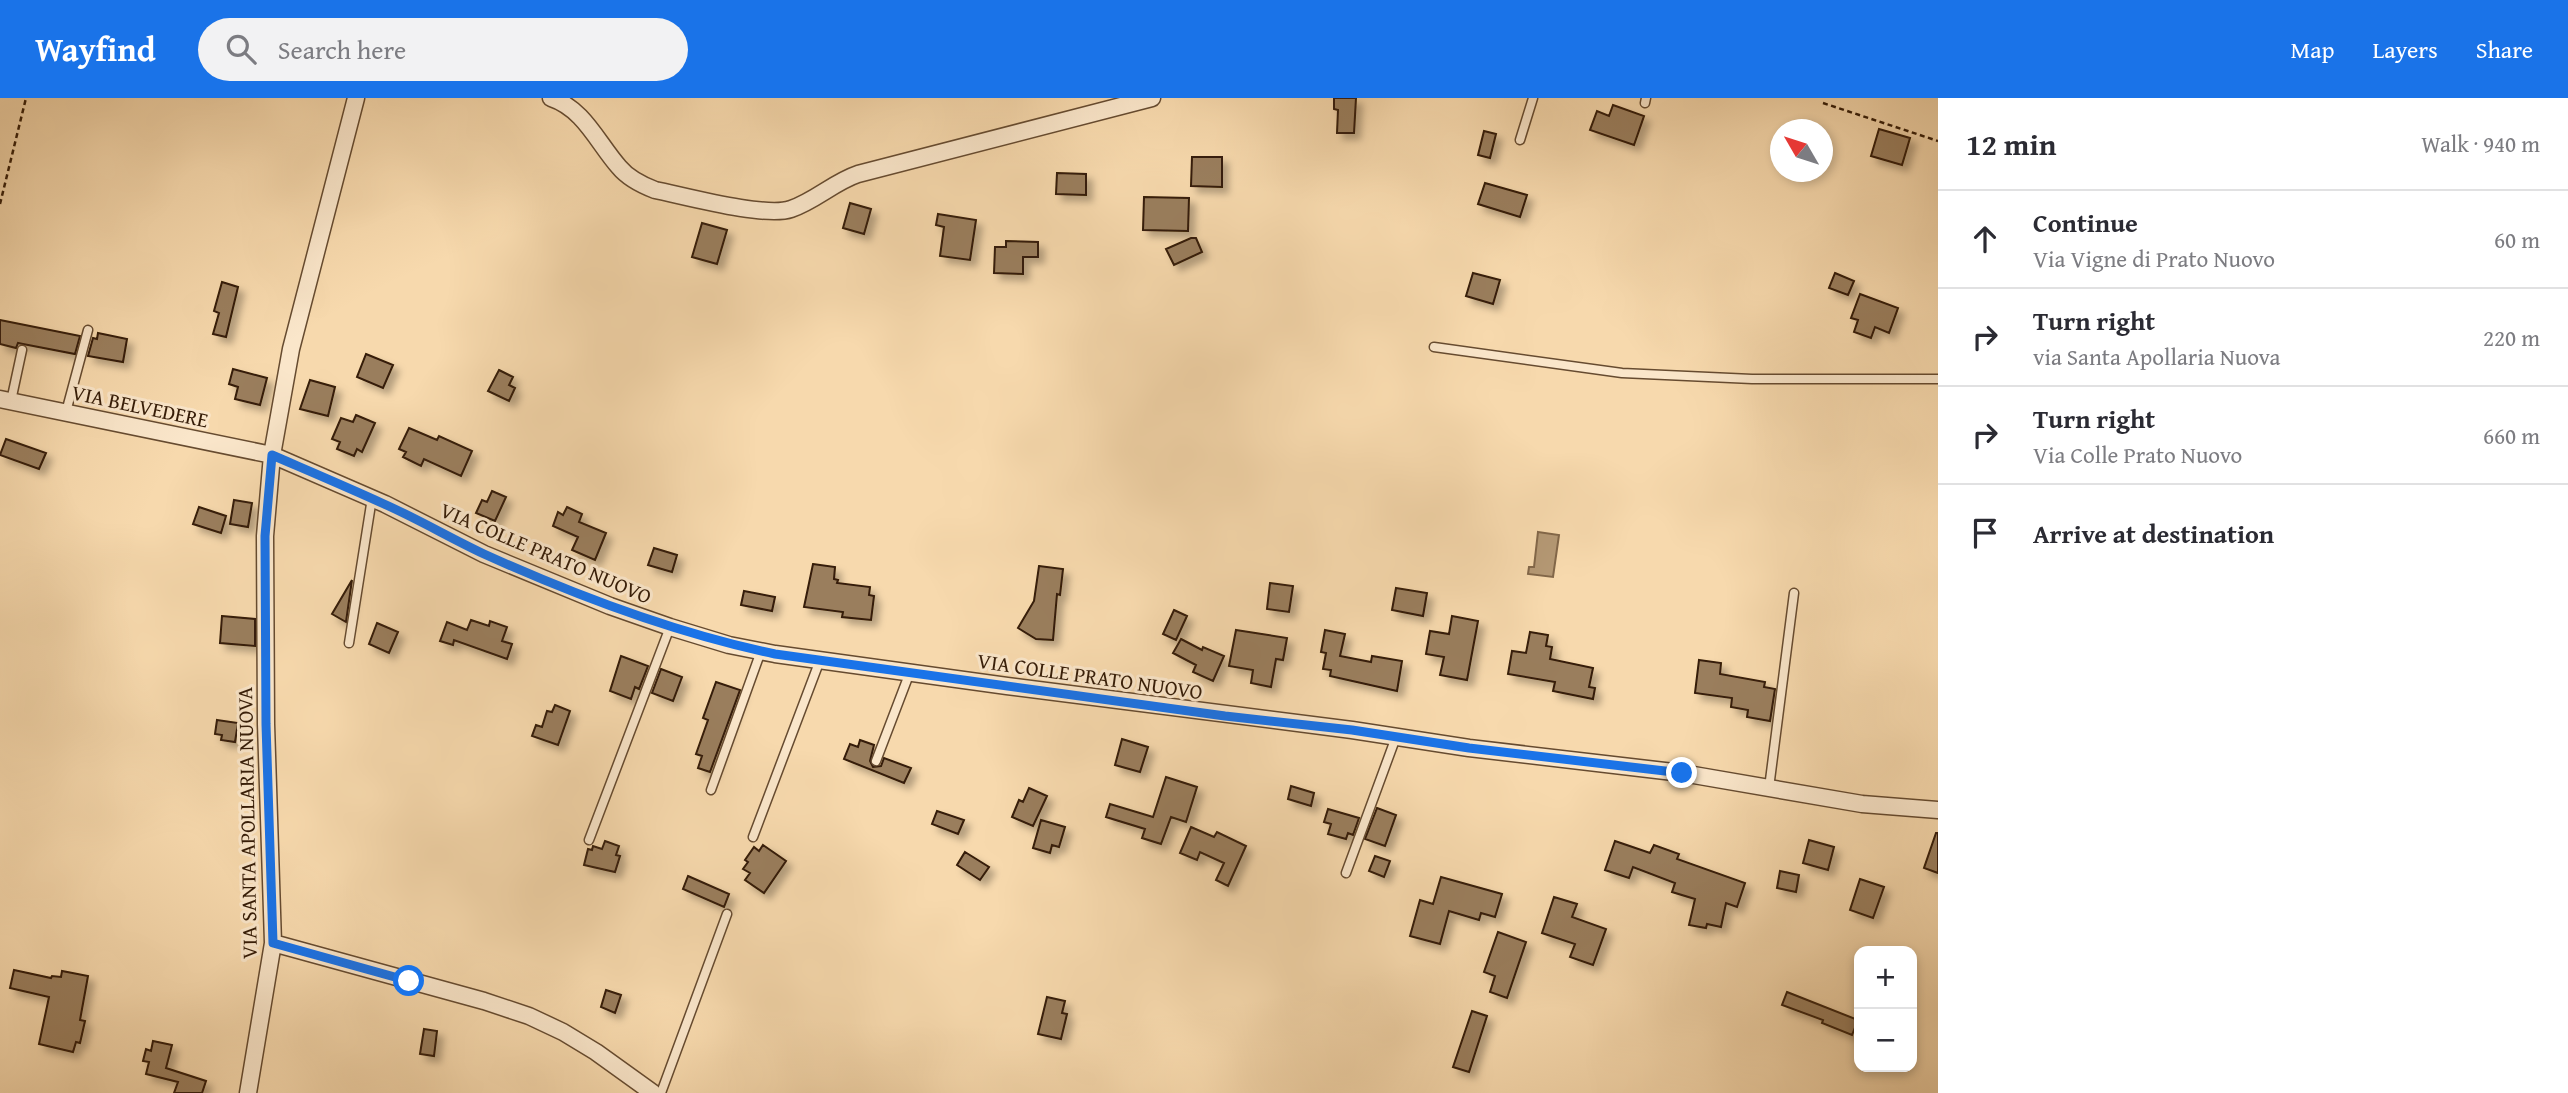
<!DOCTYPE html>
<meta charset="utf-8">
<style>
:root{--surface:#fff;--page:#f2f2f3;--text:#2b2b33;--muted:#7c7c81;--line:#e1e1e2;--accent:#1a73e8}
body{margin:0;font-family:"Gentium Book Plus",serif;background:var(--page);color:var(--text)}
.controls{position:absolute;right:21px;bottom:21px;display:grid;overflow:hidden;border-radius:14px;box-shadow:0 4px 10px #0003}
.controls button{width:63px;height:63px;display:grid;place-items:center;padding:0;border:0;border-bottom:2px solid var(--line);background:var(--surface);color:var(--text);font:35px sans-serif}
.compass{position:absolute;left:1770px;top:21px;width:63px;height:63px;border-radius:50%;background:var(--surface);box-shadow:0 4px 10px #0003;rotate:309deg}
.stop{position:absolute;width:21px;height:21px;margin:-16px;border:5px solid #1a73e8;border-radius:50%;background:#fff}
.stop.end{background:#1a73e8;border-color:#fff;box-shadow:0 2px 7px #0008}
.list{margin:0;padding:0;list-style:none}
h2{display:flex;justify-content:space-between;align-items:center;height:91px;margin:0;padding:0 28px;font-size:30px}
h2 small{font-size:23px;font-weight:400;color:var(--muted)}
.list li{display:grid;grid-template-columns:46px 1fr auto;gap:21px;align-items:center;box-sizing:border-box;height:98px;padding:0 28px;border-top:2px solid var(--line)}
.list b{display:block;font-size:26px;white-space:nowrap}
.list p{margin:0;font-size:23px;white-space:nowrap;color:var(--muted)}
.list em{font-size:23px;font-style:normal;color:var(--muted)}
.icon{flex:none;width:38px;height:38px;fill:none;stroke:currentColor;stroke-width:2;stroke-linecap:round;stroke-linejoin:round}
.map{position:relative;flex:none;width:1938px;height:995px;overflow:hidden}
header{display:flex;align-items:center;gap:42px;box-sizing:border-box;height:98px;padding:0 35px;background:var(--accent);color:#fff}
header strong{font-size:33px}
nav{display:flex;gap:38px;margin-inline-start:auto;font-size:24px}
.search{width:490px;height:63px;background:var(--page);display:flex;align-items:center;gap:18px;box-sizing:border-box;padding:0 24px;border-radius:38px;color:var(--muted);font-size:26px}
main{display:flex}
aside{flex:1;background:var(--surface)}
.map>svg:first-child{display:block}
.water{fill:#b59975;stroke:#826749;stroke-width:2}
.building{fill:#9a7e5d;stroke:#351c07;stroke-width:2;filter:url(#shadow)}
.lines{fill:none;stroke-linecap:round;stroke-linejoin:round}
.lane-casing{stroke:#664b30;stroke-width:11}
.street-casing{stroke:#664b30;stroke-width:19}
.path{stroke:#351c07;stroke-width:2.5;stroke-dasharray:5 3.5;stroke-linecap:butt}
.lane{stroke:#fae6ca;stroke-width:8}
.street{stroke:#fae6ca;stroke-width:16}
.route{stroke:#1a73e8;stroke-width:9}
.labels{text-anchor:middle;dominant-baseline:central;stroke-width:6;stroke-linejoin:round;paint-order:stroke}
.street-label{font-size:21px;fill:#351c07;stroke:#fae6ca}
</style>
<header>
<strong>Wayfind</strong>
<div class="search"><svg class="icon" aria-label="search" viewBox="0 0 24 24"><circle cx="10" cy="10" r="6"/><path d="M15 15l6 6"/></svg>Search here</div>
<nav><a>Map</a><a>Layers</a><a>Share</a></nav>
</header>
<main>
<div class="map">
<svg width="1938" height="995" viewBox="0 0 1938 995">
<defs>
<filter id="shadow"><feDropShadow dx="6" dy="6" stdDeviation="3.5" flood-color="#0004"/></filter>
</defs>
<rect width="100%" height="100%" fill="#f7d9ad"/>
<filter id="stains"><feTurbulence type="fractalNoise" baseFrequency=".00286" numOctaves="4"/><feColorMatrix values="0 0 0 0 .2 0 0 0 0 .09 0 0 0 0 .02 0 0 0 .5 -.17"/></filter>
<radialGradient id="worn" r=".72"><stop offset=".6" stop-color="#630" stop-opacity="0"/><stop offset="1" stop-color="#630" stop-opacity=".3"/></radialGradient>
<path class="water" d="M 1538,434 L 1559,437 L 1553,479 L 1528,476 L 1529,469 L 1534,469 Z"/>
<path class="building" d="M 1334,0 L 1356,0 L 1354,35 L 1337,35 L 1338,12 L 1334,11 Z
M 1613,7 L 1644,18 L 1634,47 L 1590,32 L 1597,13 L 1609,18 Z
M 1879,31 L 1910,40 L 1902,67 L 1871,58 Z
M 1484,33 L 1496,36 L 1490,60 L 1478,57 Z
M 1192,59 L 1222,59 L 1222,89 L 1191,88 Z
M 1057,75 L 1086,76 L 1086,97 L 1056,96 Z
M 1485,85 L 1527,97 L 1520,119 L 1478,106 Z
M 1144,99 L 1189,100 L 1188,133 L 1143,132 Z
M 850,105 L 871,111 L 864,136 L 843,130 Z
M 938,116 L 976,122 L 970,162 L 940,158 L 944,129 L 936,127 Z
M 702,125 L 727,132 L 717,166 L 692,159 Z
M 1191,140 L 1196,140 L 1202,154 L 1174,167 L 1166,151 Z
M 1006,143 L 1038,144 L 1038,159 L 1023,159 L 1023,176 L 994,175 L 995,149 L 1006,149 Z
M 1473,175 L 1500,182 L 1493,206 L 1466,198 Z
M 1835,175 L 1854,183 L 1848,197 L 1829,190 Z
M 222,184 L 238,189 L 226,239 L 213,236 L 219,215 L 214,213 Z
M 1860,196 L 1898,210 L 1889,235 L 1875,229 L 1871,240 L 1854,234 L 1858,222 L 1851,220 Z
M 0,222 L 80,238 L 75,256 L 23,246 L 18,245 L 16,250 L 0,246 Z
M 98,235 L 127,241 L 123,264 L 88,258 L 93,240 L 97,241 Z
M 366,256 L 393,267 L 383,290 L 357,279 Z
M 233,271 L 267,280 L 260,307 L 235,301 L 238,289 L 229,286 Z
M 499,272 L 513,279 L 509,287 L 515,290 L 509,303 L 488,293 Z
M 310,282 L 335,289 L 328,318 L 300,311 Z
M 356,317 L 375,325 L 362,354 L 357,351 L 354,358 L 337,351 L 340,344 L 332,341 L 341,320 L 353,324 Z
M 409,330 L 437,342 L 439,338 L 472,353 L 461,378 L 424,361 L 421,368 L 403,359 L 406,354 L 399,351 Z
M 6,341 L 46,355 L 39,371 L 0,357 Z
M 492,393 L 506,399 L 495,423 L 476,415 L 482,402 L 487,404 Z
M 234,402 L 252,405 L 248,429 L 230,426 Z
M 199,409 L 226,418 L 221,435 L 193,426 Z
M 567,409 L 582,416 L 579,424 L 606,435 L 595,462 L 572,452 L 578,439 L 553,428 L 558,414 L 563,417 Z
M 654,450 L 677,457 L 672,474 L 648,467 Z
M 813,466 L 835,469 L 834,481 L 838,482 L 837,485 L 870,489 L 869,497 L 874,498 L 871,522 L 842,519 L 843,514 L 804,509 Z
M 1039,468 L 1063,471 L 1060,497 L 1057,496 L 1053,542 L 1036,541 L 1018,530 L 1034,503 Z
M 352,482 L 346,524 L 332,516 Z
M 1270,485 L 1293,488 L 1289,514 L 1267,511 Z
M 1396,490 L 1427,495 L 1423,518 L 1392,512 Z
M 744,493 L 775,499 L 772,513 L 741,507 Z
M 1174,512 L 1187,518 L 1176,542 L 1163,536 Z
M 222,518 L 255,521 L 255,548 L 220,545 Z
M 1452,518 L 1478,523 L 1467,582 L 1440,577 L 1444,559 L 1426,556 L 1430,533 L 1449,536 Z
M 471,522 L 489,528 L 490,523 L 507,529 L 502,543 L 512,546 L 507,561 L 454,542 L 453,547 L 440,543 L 447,524 L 467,532 Z
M 377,525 L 398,534 L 389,555 L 369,546 Z
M 1236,532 L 1287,540 L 1283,562 L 1276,561 L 1271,589 L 1251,585 L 1253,572 L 1229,568 Z
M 1325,532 L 1345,536 L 1340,558 L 1371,564 L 1372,558 L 1402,563 L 1397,593 L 1330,578 L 1331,572 L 1323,571 L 1326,555 L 1321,554 Z
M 1530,534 L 1548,537 L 1546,548 L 1552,549 L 1550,561 L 1593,570 L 1589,589 L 1595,590 L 1593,601 L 1553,593 L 1555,584 L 1508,576 L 1512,553 L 1526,555 Z
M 1181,541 L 1202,552 L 1203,549 L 1224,558 L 1213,583 L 1193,574 L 1196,567 L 1173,555 Z
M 621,558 L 648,568 L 639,591 L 635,589 L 631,601 L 610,593 Z
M 1699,562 L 1721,565 L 1720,576 L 1765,584 L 1764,589 L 1775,591 L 1770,623 L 1747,619 L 1748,612 L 1731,609 L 1732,600 L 1695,595 Z
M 661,571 L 682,579 L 673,603 L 652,595 Z
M 716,584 L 740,592 L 710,674 L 698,670 L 702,658 L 696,656 L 708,622 L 703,620 Z
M 555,607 L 570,613 L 558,647 L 532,638 L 536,627 L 542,629 L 547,613 L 552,614 Z
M 217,622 L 238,625 L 235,644 L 221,642 L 222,637 L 215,636 Z
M 1122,641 L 1148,649 L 1140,674 L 1115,667 Z
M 860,642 L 874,647 L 870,663 L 873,669 L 881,668 L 884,660 L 911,670 L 904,685 L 844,661 L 850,646 L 858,649 Z
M 1166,679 L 1197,689 L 1186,724 L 1171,719 L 1161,746 L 1142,740 L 1145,731 L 1106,719 L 1110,706 L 1153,719 Z
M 1291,688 L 1314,695 L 1311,708 L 1288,701 Z
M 1029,690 L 1047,698 L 1033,728 L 1012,719 L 1019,702 L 1023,704 Z
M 1377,710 L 1396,717 L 1385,748 L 1365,741 Z
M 1328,711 L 1359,720 L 1353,737 L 1348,735 L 1346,741 L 1328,736 L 1331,726 L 1324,724 Z
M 937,713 L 964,722 L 958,736 L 932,726 Z
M 1041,722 L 1065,729 L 1059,749 L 1052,747 L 1050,755 L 1033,750 Z
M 1191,729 L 1214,739 L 1217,734 L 1246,748 L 1228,788 L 1216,782 L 1224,765 L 1200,754 L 1197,762 L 1180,755 Z
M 1936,735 L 1938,735 L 1938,775 L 1924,770 Z
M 1809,742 L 1834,749 L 1828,772 L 1803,765 Z
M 605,743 L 619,748 L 616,757 L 620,758 L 615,774 L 584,767 L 588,751 L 592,752 L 593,748 L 602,751 Z
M 1615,743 L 1650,755 L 1654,747 L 1679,756 L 1677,761 L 1745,785 L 1737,809 L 1726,805 L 1721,829 L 1707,826 L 1706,830 L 1689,827 L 1695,801 L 1672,794 L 1675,785 L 1633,769 L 1629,780 L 1605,772 Z
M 763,747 L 786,763 L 764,795 L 745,782 L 750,775 L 743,771 L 748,764 L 745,762 L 754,749 L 759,753 Z
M 965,754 L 989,769 L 980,782 L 957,767 Z
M 1375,758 L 1390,763 L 1384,779 L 1369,773 Z
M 1780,773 L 1799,777 L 1796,794 L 1777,790 Z
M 688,778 L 729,796 L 724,809 L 683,791 Z
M 1441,779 L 1502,796 L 1495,819 L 1481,815 L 1479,822 L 1449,813 L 1440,846 L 1410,838 L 1420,802 L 1433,806 Z
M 1860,781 L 1884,789 L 1873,820 L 1850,812 Z
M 1554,799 L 1577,806 L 1572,819 L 1606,831 L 1593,867 L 1570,859 L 1575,846 L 1542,835 Z
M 1498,834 L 1526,844 L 1507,900 L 1490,894 L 1495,878 L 1484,874 Z
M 14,872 L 51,880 L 52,878 L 61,879 L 62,873 L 88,878 L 80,922 L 85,923 L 80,945 L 76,944 L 73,954 L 39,946 L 49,899 L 10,890 Z
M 606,892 L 621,897 L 615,915 L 601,909 Z
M 1787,894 L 1858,922 L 1852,937 L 1822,925 L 1823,922 L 1782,907 Z
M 1047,899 L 1065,903 L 1062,915 L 1067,916 L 1061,941 L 1038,936 Z
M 1472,913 L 1487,918 L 1469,974 L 1453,969 Z
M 424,931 L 437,933 L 434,958 L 420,956 Z
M 153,943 L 172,947 L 166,970 L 206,983 L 202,995 L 174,995 L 178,984 L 146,976 L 149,964 L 143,963 L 146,951 L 151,953 Z"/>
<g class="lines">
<g class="lane-casing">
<path id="lane" d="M 1645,5 L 1646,0
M 1520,42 L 1533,0
M 1434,249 L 1622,275 L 1752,281 L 1938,281
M 11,303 L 22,252
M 66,314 L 88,232
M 349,545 L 372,400
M 876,663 L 910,574
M 1769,690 L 1794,495
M 711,692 L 761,553
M 753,739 L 820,562
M 589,742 L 670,529
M 1346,775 L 1396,639
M 661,995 L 727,816"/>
</g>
<g class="street-casing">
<path id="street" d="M 551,0 C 584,11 597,44 619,69 C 628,80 642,87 655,92 C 685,98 765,120 791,111 C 815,103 834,84 858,76 L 1152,0
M 0,301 L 272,357 L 385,406 L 484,456 L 610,508 L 670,529 L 729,547 L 775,556 L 1007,588 L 1352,632 L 1469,650 L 1682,675 L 1862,706 L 1938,712
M 273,845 L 484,903 L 529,918 L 563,934 L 596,954 L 653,995
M 248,995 L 273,845 L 266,626 L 265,438 L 272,357 L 291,251 L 356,0"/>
</g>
<path class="path" d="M 1823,5 L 1938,43
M 0,106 L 26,0"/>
<use href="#lane" class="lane"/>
<use href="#street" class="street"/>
</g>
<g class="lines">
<path class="route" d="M 409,883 L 273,845 L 266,626 L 265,438 L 272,357 C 309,373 347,389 384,406 C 418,421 450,440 484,456 C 577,498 674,535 775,556 L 1225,618 L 1352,632 L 1469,650 L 1682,675"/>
</g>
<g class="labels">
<g class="street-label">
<text transform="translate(140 308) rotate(12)">VIA BELVEDERE</text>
<text transform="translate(546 455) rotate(23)">VIA COLLE PRATO NUOVO</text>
<text transform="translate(1090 578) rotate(8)">VIA COLLE PRATO NUOVO</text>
<text transform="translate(247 725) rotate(-91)">VIA SANTA APOLLARIA NUOVA</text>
</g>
</g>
<rect width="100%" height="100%" filter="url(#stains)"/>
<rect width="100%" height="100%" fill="url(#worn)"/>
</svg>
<div class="controls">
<button>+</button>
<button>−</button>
</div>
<svg class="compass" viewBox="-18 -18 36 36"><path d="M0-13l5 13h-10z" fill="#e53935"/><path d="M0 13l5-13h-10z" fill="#7c7c81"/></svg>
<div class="stop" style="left:409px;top:883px"></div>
<div class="stop end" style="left:1682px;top:675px"></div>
</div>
<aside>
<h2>12 min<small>Walk · 940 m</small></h2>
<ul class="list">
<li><svg class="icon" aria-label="ahead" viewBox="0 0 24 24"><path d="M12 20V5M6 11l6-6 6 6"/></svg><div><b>Continue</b><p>Via Vigne di Prato Nuovo</p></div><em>60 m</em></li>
<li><svg class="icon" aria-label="right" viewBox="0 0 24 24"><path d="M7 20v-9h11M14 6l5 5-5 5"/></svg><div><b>Turn right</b><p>via Santa Apollaria Nuova</p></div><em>220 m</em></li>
<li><svg class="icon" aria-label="right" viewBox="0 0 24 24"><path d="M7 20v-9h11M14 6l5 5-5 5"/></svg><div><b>Turn right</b><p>Via Colle Prato Nuovo</p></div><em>660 m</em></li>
<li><svg class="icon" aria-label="arrive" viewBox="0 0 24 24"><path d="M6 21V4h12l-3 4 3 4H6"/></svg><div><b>Arrive at destination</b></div></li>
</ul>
</aside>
</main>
